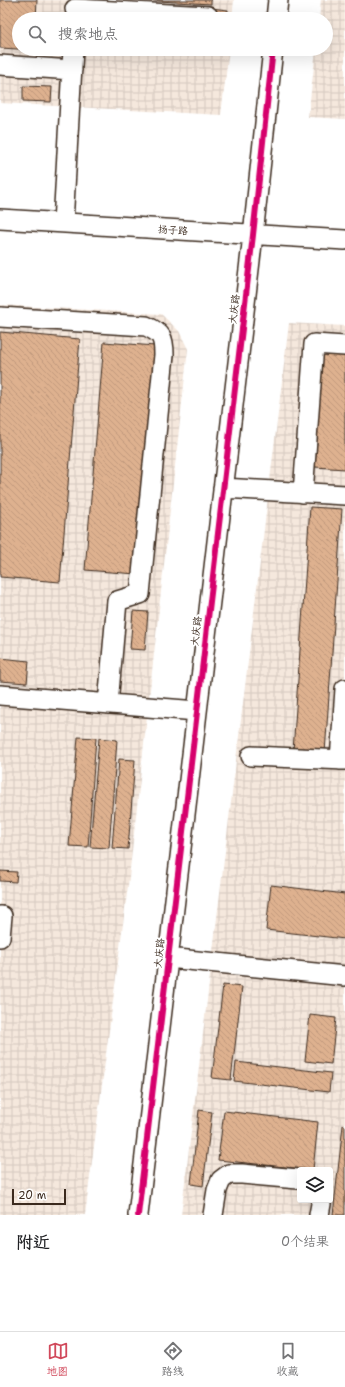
<!DOCTYPE html>
<html lang="zh">
<meta charset="utf-8">
<style>
:root{--surface:#fff;--page:#f6f6f6;--text:#202124;--muted:#757577;--line:#e0e0e0;--accent:#d1495b}
body{margin:0;font-family:"Shantell Sans","LXGW WenKai TC",sans-serif;background:var(--page);color:var(--text)}
.controls{position:absolute;right:12px;bottom:12px;display:grid;overflow:hidden;border-radius:4px;box-shadow:0 4px 16px #0002}
.controls button{width:36px;height:36px;display:grid;place-items:center;padding:0;border:0;border-bottom:1px solid var(--line);background:var(--surface);color:var(--text);font:20px sans-serif}
.scale{position:absolute;left:12px;bottom:10px;width:54px;box-sizing:border-box;padding-left:4px;border:2px solid #3b2a1e;border-top:0;font-size:11px;line-height:14px;white-space:nowrap;color:#3b2a1e;-webkit-text-stroke:3px #fff;paint-order:stroke}
.list{margin:0;padding:0;list-style:none}
h2{display:flex;justify-content:space-between;align-items:center;height:52px;margin:0;padding:0 16px;font-size:17px}
h2 small{font-size:13px;font-weight:400;color:var(--muted)}
.icon{flex:none;width:22px;height:22px;fill:none;stroke:currentColor;stroke-width:2;stroke-linecap:round;stroke-linejoin:round}
.map{position:relative;flex:none;width:345px;height:1215px;overflow:hidden}
.search{position:absolute;background:var(--surface);box-shadow:0 4px 16px #0002;left:12px;right:12px;top:12px;height:44px;display:flex;align-items:center;gap:10px;box-sizing:border-box;padding:0 14px;border-radius:22px;color:var(--muted);font-size:15px}
.sheet{height:116px;background:var(--surface)}
nav{display:flex;justify-content:space-around;align-items:center;box-sizing:border-box;height:56px;border-top:1px solid var(--line);background:var(--surface);font-size:11px;color:var(--muted)}
nav a{display:grid;justify-items:center;gap:2px}
nav .on{color:var(--accent)}
.map>svg:first-child{display:block}
.industrial{fill:url(#industrial-grid);fill-rule:evenodd}
.building{fill:url(#building-back-hatch);stroke:#3b2a1e}
.lines{fill:none;stroke-linecap:round;stroke-linejoin:round}
.minor-casing{stroke:#3b2a1e;stroke-width:22}
.minor{stroke:#fff;stroke-width:19}
.cycleway-casing{stroke:#fff;stroke-width:8}
.cycleway{stroke:#d6006c;stroke-width:6}
.labels{text-anchor:middle;dominant-baseline:central;stroke-width:4;stroke-linejoin:round;paint-order:stroke}
.street-label{font-size:10px;fill:#3b2a1e;stroke:#fff}
</style>
<div class="map">
<svg width="345" height="1215" viewBox="0 0 345 1215">
<defs>
<pattern id="industrial-grid" width="8" height="8" patternUnits="userSpaceOnUse"><rect width="8" height="8" fill="#f5e8dd"/><path d="M0 4h8M4 0v8" fill="none" stroke="#d3c7bd"/></pattern>
<pattern id="building-back-hatch" width="6" height="6" patternUnits="userSpaceOnUse"><rect width="6" height="6" fill="#deb18f"/><path d="M-1 5l2 2M0 0l6 6M5-1l2 2" fill="none" stroke="#bf987b"/></pattern>
</defs>
<rect width="100%" height="100%" fill="#fff"/>
<filter id="ink" filterUnits="userSpaceOnUse"><feTurbulence type="fractalNoise" baseFrequency=".025" numOctaves="2"/><feDisplacementMap in="SourceGraphic" scale="8" xChannelSelector="R" yChannelSelector="G"/><feConvolveMatrix kernelMatrix="1 2 1 2 8 2 1 2 1" color-interpolation-filters="sRGB"/></filter>
<g filter="url(#ink)">
<path class="industrial" d="M 0,0 L 234,0 L 232,19 L 19,19 L 19,49 L 229,49 L 221,115 L 0,103 Z
M 321,0 L 345,0 L 345,119 L 308,117 L 316,49 L 326,49 L 326,19 L 319,19 Z
M 0,305 L 161,314 L 179,331 L 188,349 L 129,878 L 85,1215 L 0,1215 Z
M 289,323 L 345,326 L 345,1215 L 181,1215 ZM 300,1170 L 330,1170 L 330,1200 L 300,1200 Z"/>
<path class="building" d="M 0,0 L 37,0 L 36,19 L 19,19 L 19,49 L 34,49 L 34,50 L 0,48 Z
M 141,0 L 211,0 L 211,4 Z
M 211,8 L 228,10 L 227,19 L 210,19 Z
M 23,86 L 52,87 L 51,102 L 23,101 Z
M 0,332 L 80,339 L 60,582 L 0,577 Z
M 104,342 L 155,346 L 136,574 L 85,570 Z
M 323,352 L 345,353 L 345,469 L 315,467 Z
M 310,507 L 342,509 L 325,753 L 293,751 Z
M 133,611 L 148,612 L 145,650 L 130,649 Z
M 0,658 L 29,661 L 27,683 L 0,681 Z
M 78,737 L 96,738 L 88,847 L 69,846 Z
M 99,738 L 117,740 L 109,848 L 90,847 Z
M 119,759 L 135,760 L 128,849 L 112,848 Z
M 0,871 L 17,872 L 16,882 L 0,881 Z
M 271,885 L 345,894 L 345,939 L 266,930 Z
M 223,985 L 242,987 L 231,1080 L 212,1078 Z
M 310,1015 L 336,1018 L 331,1064 L 305,1061 Z
M 236,1062 L 331,1073 L 329,1092 L 234,1081 Z
M 199,1110 L 212,1112 L 203,1186 L 191,1184 Z
M 224,1111 L 318,1122 L 313,1170 L 218,1160 Z
M 343,1125 L 345,1126 L 345,1215 L 333,1215 Z"/>
<g class="lines">
<g class="minor-casing">
<path id="minor" d="M 75,9 L 208,16
M 276,19 L 278,0
M 0,65 L 72,70
M 0,219 L 345,240
M 63,223 L 73,49
M 0,317 L 146,326 C 162,333 164,338 164,355 L 140,594 L 117,601 L 108,704
M 223,488 L 345,495
M 303,493 L 314,344 L 345,346
M 0,695 L 197,711
M 251,756 L 345,760
M 340,760 L 345,689
M 0,916 L 2,916 L 0,937
M 168,958 L 345,976
M 138,1215 L 253,235 L 273,49
M 213,1215 L 217,1190 L 221,1180 L 229,1174 L 242,1174 L 298,1179
M 319,1215 L 321,1204"/>
</g>
<use href="#minor" class="minor"/>
<g class="cycleway-casing">
<path id="cycleway" d="M 138,1215 L 253,235 L 273,49"/>
</g>
<use href="#cycleway" class="cycleway"/>
</g>
</g>
<g class="labels">
<g class="street-label">
<text transform="translate(173 230) rotate(4)">扬子路</text>
<text transform="translate(234 309) rotate(-83)">大庆路</text>
<text transform="translate(196 631) rotate(-83)">大庆路</text>
<text transform="translate(159 953) rotate(-84)">大庆路</text>
</g>
</g>
</svg>
<div class="controls">
<button><svg class="icon" aria-label="layers" viewBox="0 0 24 24"><path d="M12 4l9 5-9 5-9-5zM3 14l9 5 9-5"/></svg></button>
</div>
<div class="scale">20 m</div>
<div class="search"><svg class="icon" aria-label="search" viewBox="0 0 24 24"><circle cx="10" cy="10" r="6"/><path d="M15 15l6 6"/></svg>搜索地点</div>
</div>
<section class="sheet">
<h2>附近<small>0个结果</small></h2>
<ul class="list">
</ul>
</section>
<nav>
<a class="on"><svg class="icon" aria-label="map" viewBox="0 0 24 24"><path d="M3 6l6-2 6 2 6-2v14l-6 2-6-2-6 2zM9 4v14M15 6v14"/></svg>地图</a>
<a><svg class="icon" aria-label="directions" viewBox="0 0 24 24"><path d="M12 3l9 9-9 9-9-9zM9 14v-3h6M13 9l2 2-2 2"/></svg>路线</a>
<a><svg class="icon" aria-label="saved" viewBox="0 0 24 24"><path d="M7 4h10v16l-5-4-5 4z"/></svg>收藏</a>
</nav>
